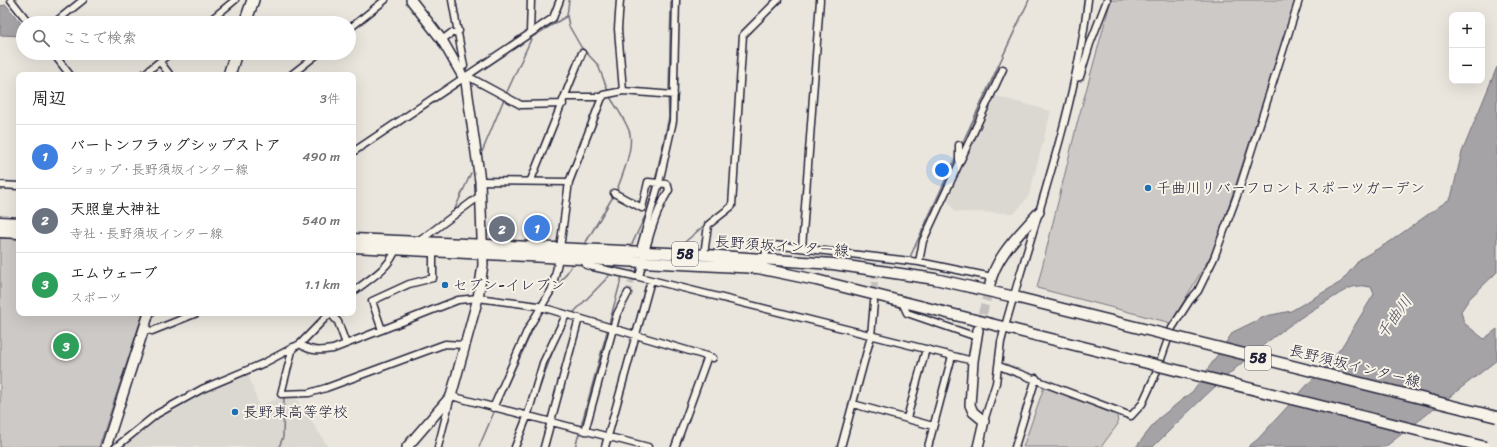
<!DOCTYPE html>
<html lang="ja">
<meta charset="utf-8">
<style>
:root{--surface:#fff;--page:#f6f6f6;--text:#202124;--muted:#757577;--line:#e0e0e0;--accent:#1f6fb2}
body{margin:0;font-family:Sriracha,"Klee One",sans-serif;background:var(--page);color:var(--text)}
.controls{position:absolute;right:12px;top:12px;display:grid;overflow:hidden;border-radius:8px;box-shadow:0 4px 16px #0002}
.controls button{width:36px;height:36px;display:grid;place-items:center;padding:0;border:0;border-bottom:1px solid var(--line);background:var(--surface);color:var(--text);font:20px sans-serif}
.you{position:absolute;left:942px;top:170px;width:14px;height:14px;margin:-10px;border:3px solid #fff;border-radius:50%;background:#1a73e8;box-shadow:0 0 0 6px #1a73e833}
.badge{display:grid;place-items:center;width:26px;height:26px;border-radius:50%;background:var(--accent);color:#fff;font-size:13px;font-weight:700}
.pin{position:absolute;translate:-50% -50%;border:2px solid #fff;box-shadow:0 1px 4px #0006}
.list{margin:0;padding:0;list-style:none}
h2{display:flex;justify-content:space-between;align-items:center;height:52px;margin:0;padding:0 16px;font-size:17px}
h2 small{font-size:13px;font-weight:400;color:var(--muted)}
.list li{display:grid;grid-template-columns:26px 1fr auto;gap:12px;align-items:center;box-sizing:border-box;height:64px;padding:0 16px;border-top:1px solid var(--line)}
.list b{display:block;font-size:15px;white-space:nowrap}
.list p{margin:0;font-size:13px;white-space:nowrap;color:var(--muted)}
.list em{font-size:13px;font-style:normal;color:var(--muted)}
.icon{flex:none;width:22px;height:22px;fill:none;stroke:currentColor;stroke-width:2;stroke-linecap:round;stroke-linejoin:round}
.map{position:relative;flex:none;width:1497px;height:447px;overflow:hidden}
.search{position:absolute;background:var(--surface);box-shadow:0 4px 16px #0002;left:16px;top:16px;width:340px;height:44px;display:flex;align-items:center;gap:10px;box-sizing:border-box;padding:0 14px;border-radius:22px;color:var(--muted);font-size:15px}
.panel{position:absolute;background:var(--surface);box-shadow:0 4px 16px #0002;left:16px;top:72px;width:340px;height:244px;border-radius:8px}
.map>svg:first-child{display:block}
.built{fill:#dbd8d2}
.green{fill:#cdc9c6;stroke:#787680}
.water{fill:#a6a3a6;stroke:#716f7b}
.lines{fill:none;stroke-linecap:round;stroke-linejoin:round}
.stream{stroke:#716f7b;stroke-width:1.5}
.street-tunnel{stroke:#c2bfbd;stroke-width:6;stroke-dasharray:6 3;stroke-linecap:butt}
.secondary-tunnel{stroke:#c2bfbd;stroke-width:9;stroke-dasharray:9 4.5;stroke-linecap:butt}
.street-casing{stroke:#22223b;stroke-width:9}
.secondary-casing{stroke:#22223b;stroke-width:12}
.primary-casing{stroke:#22223b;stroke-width:13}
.highway-casing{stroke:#22223b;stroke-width:14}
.street{stroke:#f7f3e8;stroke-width:6}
.secondary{stroke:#f7f3e8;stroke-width:9}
.primary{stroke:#f7f3e8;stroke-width:10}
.highway{stroke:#f7f3e8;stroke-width:11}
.primary-bridge-casing{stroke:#22223b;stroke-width:13;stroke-linecap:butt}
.primary-bridge{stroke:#f7f3e8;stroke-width:10}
.poi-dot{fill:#1f6fb2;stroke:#f7f3e8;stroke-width:1.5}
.labels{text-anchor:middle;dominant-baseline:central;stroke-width:4;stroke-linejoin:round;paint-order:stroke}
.shield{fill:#f7f3e8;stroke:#62616f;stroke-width:1}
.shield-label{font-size:14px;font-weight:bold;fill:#22223b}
.poi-label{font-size:15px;fill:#22223b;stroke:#f7f3e8;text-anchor:start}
.street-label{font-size:15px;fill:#22223b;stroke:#f7f3e8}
.water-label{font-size:16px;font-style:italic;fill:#504f60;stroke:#f7f3e8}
</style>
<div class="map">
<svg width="1497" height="447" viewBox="0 0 1497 447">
<rect width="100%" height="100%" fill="#eae6de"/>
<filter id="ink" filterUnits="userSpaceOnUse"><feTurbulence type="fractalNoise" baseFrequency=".025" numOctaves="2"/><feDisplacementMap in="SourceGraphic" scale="8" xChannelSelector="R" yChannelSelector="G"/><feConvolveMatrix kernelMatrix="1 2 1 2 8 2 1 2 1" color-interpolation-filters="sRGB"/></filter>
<g filter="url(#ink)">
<path class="built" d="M 992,95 L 1051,111 L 1029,196 L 1015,213 L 955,212 L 948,201 Z
M 248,373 L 259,406 L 281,397 L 298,397 L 299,406 L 304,409 L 328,447 L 120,447 L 158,416 L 188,400 Z"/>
<path class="green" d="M 1111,0 L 1297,0 L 1214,250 L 1171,323 L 1037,288 L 1078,120 Z
M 0,238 L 19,239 L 19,313 L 143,313 L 99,447 L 0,447 Z
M 1044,387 L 1117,415 L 1118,424 L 1101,447 L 1023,447 Z"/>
<path class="water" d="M 6,5 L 23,26 L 23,36 L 0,35 L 0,6 Z
M 1497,67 L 1497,272 L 1470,298 L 1461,311 L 1464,323 L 1484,339 L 1497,329 L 1497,360 L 1385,447 L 1248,447 L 1258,439 L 1341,348 L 1374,294 L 1371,287 C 1367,287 1363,285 1359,286 C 1349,286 1338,295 1329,300 C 1263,338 1207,393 1153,447 L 1136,447 L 1158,419 L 1193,391 L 1233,332 L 1266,316 L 1291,311 L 1341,282 L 1360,259 L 1391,241 L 1451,198 L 1462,152 Z"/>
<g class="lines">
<path class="stream" d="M 567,16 L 569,26 L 581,47 L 598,65 L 608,91
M 669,92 L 671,0
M 506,94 L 532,37 L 567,16 L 569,0
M 610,97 C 616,107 628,124 630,134 C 633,150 622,177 616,192
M 961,146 L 1029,0
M 482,152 L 504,99
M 655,181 L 669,117 L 668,96
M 731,181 L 731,174
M 453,213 L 471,173
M 586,242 L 614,195
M 685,242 L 707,223
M 632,244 L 647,212 L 654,185
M 677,248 L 683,243
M 910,257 L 956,157
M 353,288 L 363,281
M 552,295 L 572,265
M 574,312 L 609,276
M 609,324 L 622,276
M 296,343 L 305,335
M 498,405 L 538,318
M 531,412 L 556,342
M 581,426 L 608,328
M 279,447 L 283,437 L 284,397
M 479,447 L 494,412
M 575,447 L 579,434"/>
<path class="street-tunnel" d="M 628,293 L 637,259
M 874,297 L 876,261"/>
<path class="secondary-tunnel" d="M 979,327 L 990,285"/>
<g class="street-casing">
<path id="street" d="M 11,0 L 29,23
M 452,0 L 464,66
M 620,0 L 618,29 L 623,91
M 676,0 L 673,121 L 659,183 L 666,184 L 668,186 L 669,190 C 653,216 646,248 639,277 L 973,361
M 54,23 L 83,0
M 207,23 L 235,0
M 349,29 L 385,0
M 530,33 L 531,0
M 442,40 L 451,33 L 459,31
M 53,53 L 70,75
M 160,62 L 170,75
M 143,75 L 170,53
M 291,75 L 319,53
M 471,78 L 521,105 L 563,104
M 1075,78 L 1080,77 L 1090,44 L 1107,0
M 566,97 L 603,97
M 353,152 L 553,18 L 560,0
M 959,160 L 959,145
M 531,180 L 582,53
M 480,181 L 569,182
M 0,185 L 19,186
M 614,193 L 642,208 L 648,182 L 659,183 L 641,246
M 418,242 L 481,195
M 560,248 L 569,182 L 603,95 L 623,91 L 674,95
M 802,248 L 820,0
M 704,255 L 708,225 L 732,206 L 743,35 L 778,0
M 765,258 L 766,251 L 772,245 L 782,246 L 919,262 L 992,277
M 583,259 L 586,265 L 593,267 L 639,277
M 919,262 L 923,241 L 1003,69
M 353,292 C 369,279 389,269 396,249
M 902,302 L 907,313 L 977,337
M 330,313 L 338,322 L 346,344
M 144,329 L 152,331 L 197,313
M 382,330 L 372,301 L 409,284 L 433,278 L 433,252
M 300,344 C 311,352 320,351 333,349 L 458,300 L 478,298 L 538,306 L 713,358
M 293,347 L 281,394 L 309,393 L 326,388 L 445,344 L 464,345
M 999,366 L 1131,416 L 1142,404 L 1155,376 L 1172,328 L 1190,300 L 1198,291 L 1214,258 L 1238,193 L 1299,0
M 853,404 L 933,426
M 493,408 L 528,329 L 552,289 L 559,258
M 907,418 L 926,349
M 984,421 L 996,383 L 1001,342 L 1006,323 C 1036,216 1075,111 1088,0
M 585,431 L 617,314 L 628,293
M 116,447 L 157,414 L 202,389 L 264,363 L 300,344 L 330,313
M 438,447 L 451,396 L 648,447
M 515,447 L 527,417 L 543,363 L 566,315
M 544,447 L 579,318
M 605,447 L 651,280
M 675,447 L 708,356
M 841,447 L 871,336 L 874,302
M 928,447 L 952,356
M 1015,447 L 1036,378"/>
</g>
<g class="secondary-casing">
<path id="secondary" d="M 990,284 C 996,255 1021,233 1039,212
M 978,330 L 973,361 L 970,405 L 973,412 L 984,421 L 978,447
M 106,447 L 149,313
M 407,447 L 451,396 L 478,298 L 483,265 L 480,181 L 466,82 L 442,40 L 411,0"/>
</g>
<g class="primary-casing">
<path id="primary" d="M 0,222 L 19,223
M 0,232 L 19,233
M 353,239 L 691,254 L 833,264 L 935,279 L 1019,298
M 353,247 L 758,268 L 816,280 L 1011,329"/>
</g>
<g class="highway-casing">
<path id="highway" d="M 245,23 L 253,0
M 229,75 L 236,53"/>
</g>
<use href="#street" class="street"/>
<use href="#secondary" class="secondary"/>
<use href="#primary" class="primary"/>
<use href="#highway" class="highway"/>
<g class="primary-bridge-casing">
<path id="primary-bridge" d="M 1019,298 L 1497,417
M 1011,329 L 1485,447"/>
</g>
<use href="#primary-bridge" class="primary-bridge"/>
</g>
</g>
<g class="poi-dot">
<circle cx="1148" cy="188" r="4"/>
<circle cx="445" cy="285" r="4"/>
<circle cx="235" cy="412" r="4"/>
</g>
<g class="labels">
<g class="shield">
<rect x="672" y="242" width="26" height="24" rx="3"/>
<rect x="1245" y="346" width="26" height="24" rx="3"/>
</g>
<g class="shield-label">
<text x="685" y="254">58</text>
<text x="1258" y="358">58</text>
</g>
<g class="poi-label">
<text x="1156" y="188">千曲川リバーフロントスポーツガーデン</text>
<text x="453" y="285">セブン-イレブン</text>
<text x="243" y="412">長野東高等学校</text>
</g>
<g class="street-label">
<text transform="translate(782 246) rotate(4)">長野須坂インター線</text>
<text transform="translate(1355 366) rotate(14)">長野須坂インター線</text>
</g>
<g class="water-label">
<text transform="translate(1394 317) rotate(-54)">千曲川</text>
</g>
</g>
</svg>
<div class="controls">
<button>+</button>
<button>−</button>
</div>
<div class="you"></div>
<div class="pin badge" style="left:537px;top:228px;background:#3f7fe0">1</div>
<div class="pin badge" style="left:502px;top:229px;background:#6b7280">2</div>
<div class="pin badge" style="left:66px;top:346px;background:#2e9e5b">3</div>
<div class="search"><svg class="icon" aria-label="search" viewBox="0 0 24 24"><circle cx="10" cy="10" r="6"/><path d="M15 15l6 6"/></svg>ここで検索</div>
<section class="panel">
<h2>周辺<small>3件</small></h2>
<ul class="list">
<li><span class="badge" style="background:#3f7fe0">1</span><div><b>バートンフラッグシップストア</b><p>ショップ · 長野須坂インター線</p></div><em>490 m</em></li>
<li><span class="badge" style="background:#6b7280">2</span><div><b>天照皇大神社</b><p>寺社 · 長野須坂インター線</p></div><em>540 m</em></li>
<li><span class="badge" style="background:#2e9e5b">3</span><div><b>エムウェーブ</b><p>スポーツ</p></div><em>1.1 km</em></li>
</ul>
</section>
</div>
